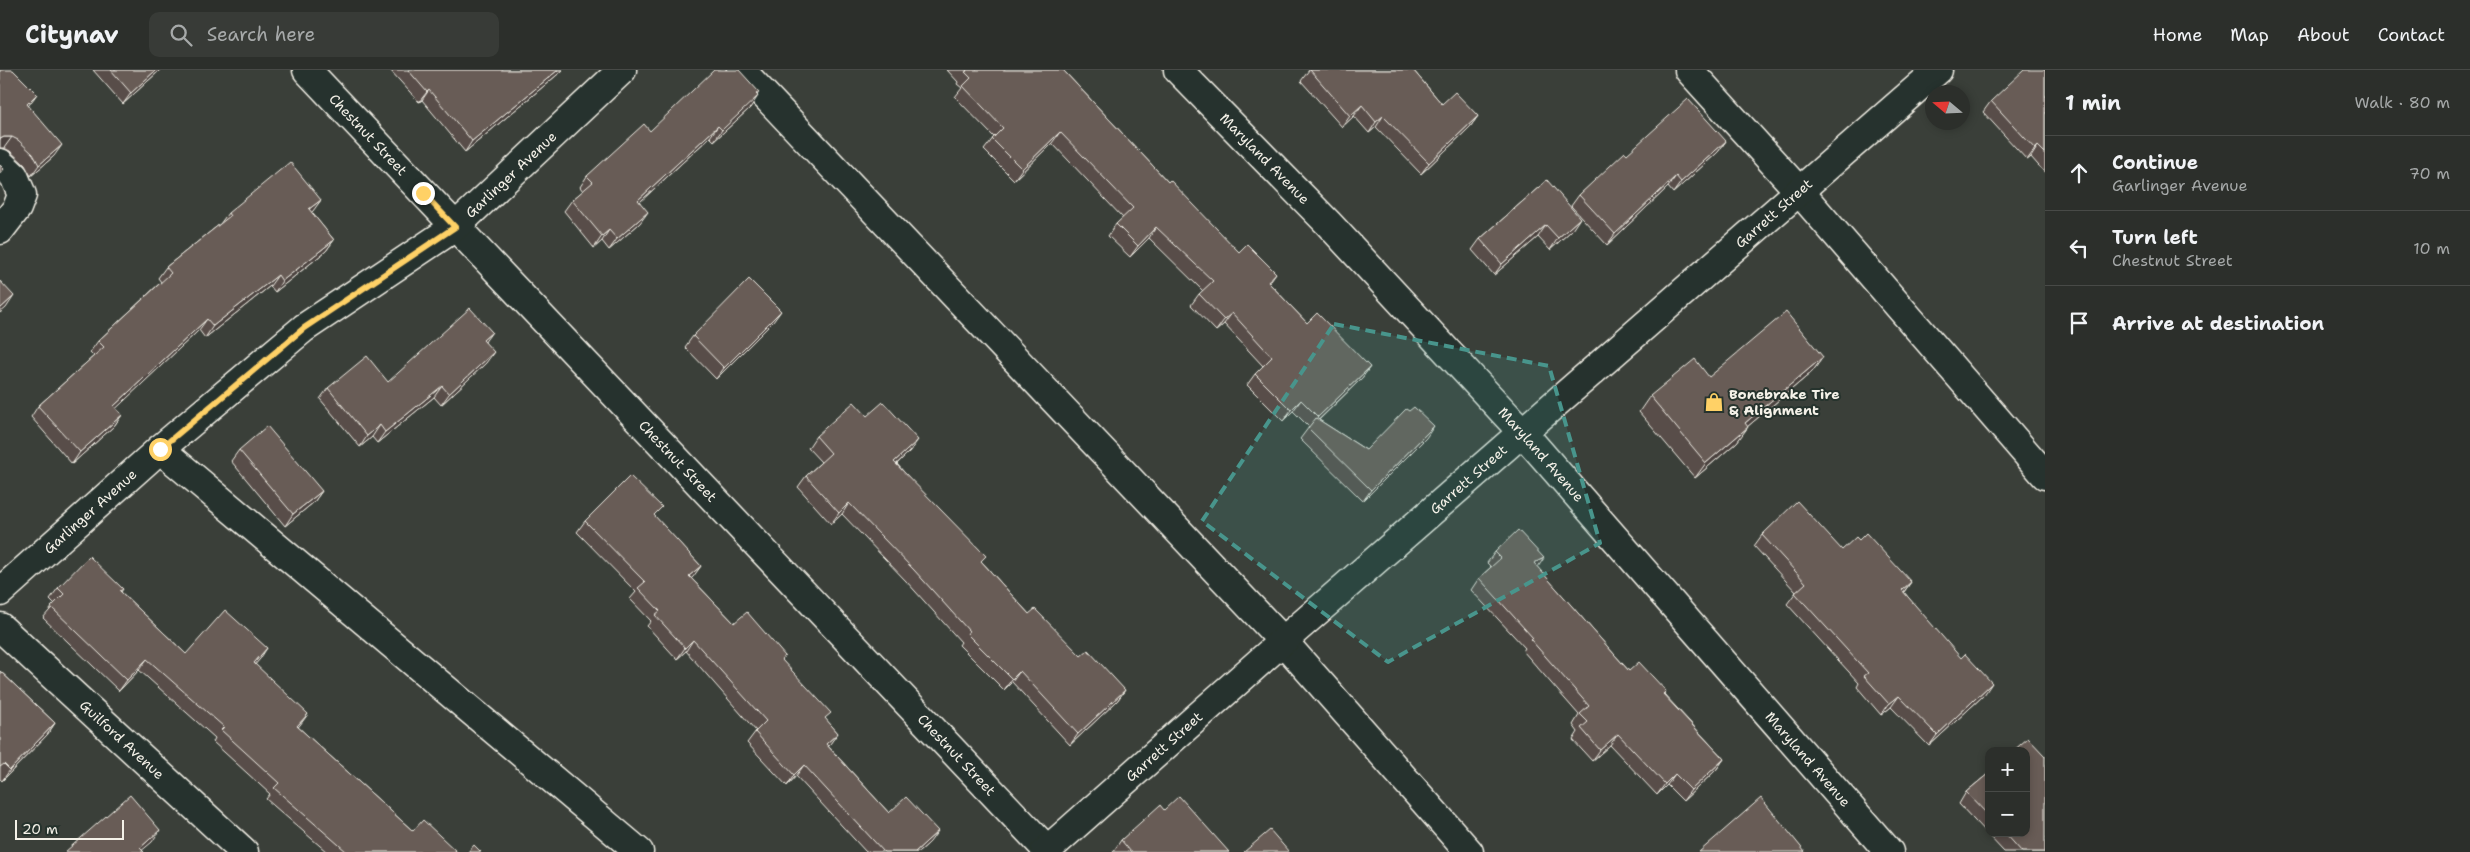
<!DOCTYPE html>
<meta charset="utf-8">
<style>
:root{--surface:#2c2f2b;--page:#383b37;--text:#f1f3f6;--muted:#a6a9a9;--line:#484a47}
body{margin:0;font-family:"Shantell Sans",sans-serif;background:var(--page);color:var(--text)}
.controls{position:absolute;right:15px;bottom:15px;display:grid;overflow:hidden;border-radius:10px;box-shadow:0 2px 8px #0003}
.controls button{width:45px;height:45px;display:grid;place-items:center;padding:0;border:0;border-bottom:1px solid var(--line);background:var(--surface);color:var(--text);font:25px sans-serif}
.compass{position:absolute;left:1925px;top:15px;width:45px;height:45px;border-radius:50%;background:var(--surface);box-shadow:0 2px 8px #0003;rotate:289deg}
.scale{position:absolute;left:15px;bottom:12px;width:109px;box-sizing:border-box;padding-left:5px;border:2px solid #f4f1e8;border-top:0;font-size:14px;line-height:18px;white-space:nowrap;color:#f4f1e8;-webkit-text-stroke:4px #26332d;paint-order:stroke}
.stop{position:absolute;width:15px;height:15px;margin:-11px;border:4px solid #ffd166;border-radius:50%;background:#fff}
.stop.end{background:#ffd166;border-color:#fff;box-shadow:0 1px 5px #0008}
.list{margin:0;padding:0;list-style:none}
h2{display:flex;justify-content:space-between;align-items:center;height:65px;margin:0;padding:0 20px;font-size:21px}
h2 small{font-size:16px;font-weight:400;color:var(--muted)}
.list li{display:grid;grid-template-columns:32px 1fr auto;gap:15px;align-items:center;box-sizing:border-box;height:75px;padding:0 20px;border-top:1px solid var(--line)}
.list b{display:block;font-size:19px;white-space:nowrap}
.list p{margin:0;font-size:16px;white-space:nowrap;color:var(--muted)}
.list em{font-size:16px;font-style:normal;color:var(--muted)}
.icon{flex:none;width:28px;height:28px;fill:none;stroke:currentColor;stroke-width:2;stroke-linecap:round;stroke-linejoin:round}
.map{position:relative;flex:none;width:2045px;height:782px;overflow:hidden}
header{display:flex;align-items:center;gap:30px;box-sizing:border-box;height:70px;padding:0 25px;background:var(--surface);border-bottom:1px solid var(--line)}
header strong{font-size:24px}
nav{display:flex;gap:28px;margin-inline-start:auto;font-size:18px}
.search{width:350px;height:45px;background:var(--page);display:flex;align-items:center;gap:12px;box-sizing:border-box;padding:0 18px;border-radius:10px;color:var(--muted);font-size:19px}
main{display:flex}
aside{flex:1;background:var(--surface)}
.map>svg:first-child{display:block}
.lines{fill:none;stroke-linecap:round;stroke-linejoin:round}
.minor-casing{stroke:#f4f1e8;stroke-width:31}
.minor{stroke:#26332d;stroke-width:28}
.wall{fill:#594e4a;stroke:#f4f1e8}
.shaded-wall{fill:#48403c;stroke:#f4f1e8}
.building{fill:#675b56;stroke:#f4f1e8}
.route{stroke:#ffd166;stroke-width:6}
.marked{fill:#48958c;fill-opacity:0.2;stroke:#48958c;stroke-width:4;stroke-dasharray:10 6;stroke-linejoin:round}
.labels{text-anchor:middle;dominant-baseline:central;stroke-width:4;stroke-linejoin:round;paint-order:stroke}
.street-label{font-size:14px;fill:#f4f1e8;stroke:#26332d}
.poi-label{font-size:14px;font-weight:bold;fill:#f4f1e8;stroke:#26332d;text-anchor:start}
</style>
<header>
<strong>Citynav</strong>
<div class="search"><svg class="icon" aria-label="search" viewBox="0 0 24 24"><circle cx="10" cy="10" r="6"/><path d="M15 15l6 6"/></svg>Search here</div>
<nav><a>Home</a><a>Map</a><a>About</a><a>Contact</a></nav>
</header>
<main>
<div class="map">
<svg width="2045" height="782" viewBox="0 0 2045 782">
<rect width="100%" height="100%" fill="#3a3f39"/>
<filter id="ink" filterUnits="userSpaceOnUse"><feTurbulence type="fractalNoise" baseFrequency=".02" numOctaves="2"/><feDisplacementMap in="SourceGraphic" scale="10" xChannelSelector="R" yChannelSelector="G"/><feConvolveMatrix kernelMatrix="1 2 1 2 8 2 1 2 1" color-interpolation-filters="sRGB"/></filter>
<g filter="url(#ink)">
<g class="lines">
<g class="minor-casing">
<g id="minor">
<path id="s1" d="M 307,0 L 1049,782"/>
<path d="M 741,0 L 1283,571 L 1469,782"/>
<path id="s2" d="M 1178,0 L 1328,153 L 1523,363 L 1889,782"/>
<path d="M 1689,0 L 1799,121 L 2045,405"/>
<path d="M 0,93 L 14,106 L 22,125 L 17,138 L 0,160"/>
<path d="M 160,379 L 639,782"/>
<path id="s3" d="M 0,522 L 160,379 L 304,258 L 455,157 L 622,0"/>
<path id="s4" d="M 0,557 L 244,782"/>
<path id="s5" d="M 1045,782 L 1283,571 L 1938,0"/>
</g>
</g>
<use href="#minor" class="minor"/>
</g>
<path class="wall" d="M 0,0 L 29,36 L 54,86 L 31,106 L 25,95 L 10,81 L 4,78 L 0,78 Z
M 93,0 L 160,0 L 123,34 Z
M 390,0 L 563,0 L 465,82 L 422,30 L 419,32 Z
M 947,0 L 1063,0 L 1168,112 L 1239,182 L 1276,203 L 1269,213 L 1307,253 L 1370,297 L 1362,308 L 1319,350 L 1366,380 L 1426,368 L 1363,431 L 1300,369 L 1309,357 L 1293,341 L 1283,351 L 1247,315 L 1255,304 L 1263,296 L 1224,254 L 1216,261 L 1191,235 L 1199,224 L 1203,221 L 1149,168 L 1130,187 L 1108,166 L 1116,154 L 1123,148 L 1052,73 L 1014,110 L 984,80 L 994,67 L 955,27 L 962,18 L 957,14 L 958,12 Z
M 1309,0 L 1413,0 L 1442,34 L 1478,46 L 1470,57 L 1421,104 L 1376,57 L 1369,63 L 1354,46 L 1342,57 L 1301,11 Z
M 2045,0 L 2045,103 L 2031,87 L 2027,90 L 1983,42 L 1991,31 Z
M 759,22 L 750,38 L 714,71 L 710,67 L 640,132 L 640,153 L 609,180 L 602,171 L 594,178 L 564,141 L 572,130 L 583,121 L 580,117 L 587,106 L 650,61 Z
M 1726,71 L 1718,82 L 1673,123 L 1668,117 L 1607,175 L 1571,136 L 1579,125 L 1627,84 Z
M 1547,110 L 1572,160 L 1550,180 L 1538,167 L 1494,205 L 1472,180 L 1480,169 Z
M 321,130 L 311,142 L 334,170 L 326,181 L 275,222 L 270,216 L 205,268 L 199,260 L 116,338 L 122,345 L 114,356 L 72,394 L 31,347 L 38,336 L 94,286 L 90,282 L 98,271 L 161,212 L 158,208 L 166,197 L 220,154 L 228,143 Z
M 773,252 L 716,309 L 685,277 L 693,266 Z
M 485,271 L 486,293 L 441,335 L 434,327 L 377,373 L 372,367 L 360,377 L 320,329 L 328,318 L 388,312 Z
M 1823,287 L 1812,302 L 1748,356 L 1737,372 L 1695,408 L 1639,342 L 1650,326 L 1709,307 Z
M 867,346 L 910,381 L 897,394 L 982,492 L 1029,544 L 1081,586 L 1125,620 L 1117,631 L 1070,675 L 1012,612 L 1004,620 L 959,575 L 961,572 L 906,511 L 842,444 L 831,454 L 798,417 L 806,406 L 821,392 L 808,378 L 816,366 Z
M 239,380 L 322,421 L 314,432 L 285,456 L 231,391 Z
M 655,447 L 701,496 L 691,508 L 734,553 L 782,590 L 826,650 L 838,663 L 828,676 L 889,743 L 930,772 L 919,782 L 866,782 L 796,706 L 787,716 L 747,673 L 756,661 L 686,581 L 677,589 L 647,556 L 651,551 L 630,529 L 636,522 L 577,462 L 585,451 Z
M 1762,465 L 1842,480 L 1859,470 L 1911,512 L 1904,522 L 1984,625 L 1929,676 L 1891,637 L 1881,645 L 1857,617 L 1859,613 L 1787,534 L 1796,522 L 1754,476 Z
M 1495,482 L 1538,498 L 1629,601 L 1666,621 L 1664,624 L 1724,689 L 1716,700 L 1683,731 L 1667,715 L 1657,725 L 1610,675 L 1592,691 L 1573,670 L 1578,662 L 1573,655 L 1579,645 L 1523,581 L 1525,578 L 1471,520 L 1479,508 L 1491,497 L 1487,493 Z
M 58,518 L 123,519 L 121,522 L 186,584 L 260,589 L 255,594 L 300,655 L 298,657 L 413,761 L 457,782 L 327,782 L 266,729 L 270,724 L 213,672 L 215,668 L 139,600 L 119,621 L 43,548 L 55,534 L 50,529 Z
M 0,601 L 55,653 L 47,665 L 2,711 L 0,709 Z
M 1989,703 L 1989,763 L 2026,763 L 2045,782 L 2004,782 L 1959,734 L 1966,722 Z
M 1164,740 L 1229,782 L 1113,782 L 1121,770 Z"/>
<path class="shaded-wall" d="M 156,0 L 160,0 L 123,34 L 131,23 Z
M 558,0 L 563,0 L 465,82 L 472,71 Z
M 429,20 L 422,30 L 419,32 L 427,22 Z
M 759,22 L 751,32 L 758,26 L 750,38 L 714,71 L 722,60 Z
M 37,24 L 29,35 L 19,45 L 27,34 Z
M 1362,35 L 1354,46 L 1342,57 L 1350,46 Z
M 1383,46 L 1376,57 L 1369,63 L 1376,52 Z
M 1478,46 L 1470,57 L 1421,104 L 1429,93 Z
M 718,56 L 710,67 L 630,141 L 638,130 Z
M 1060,62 L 1052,73 L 1014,110 L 1022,99 Z
M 4,67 L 12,67 L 4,78 L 0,78 L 0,69 Z
M 1726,71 L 1718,82 L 1673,123 L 1681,112 Z
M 62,75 L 54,86 L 31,106 L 39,95 Z
M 2038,76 L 2031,87 L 2027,90 L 2035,79 Z
M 1676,106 L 1668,117 L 1607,175 L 1615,164 Z
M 321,130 L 313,141 L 301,151 L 309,139 Z
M 648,142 L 640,153 L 609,180 L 617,169 Z
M 1580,148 L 1572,160 L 1550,180 L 1558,168 Z
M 1546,155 L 1538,167 L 1494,205 L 1502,194 Z
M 1156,157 L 1149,168 L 1130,187 L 1138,176 Z
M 609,160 L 602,171 L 594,178 L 602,166 Z
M 334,170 L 326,181 L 275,222 L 282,211 Z
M 278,205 L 270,216 L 205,268 L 213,256 Z
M 14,226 L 6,238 L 0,243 L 0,239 Z
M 781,241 L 773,252 L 716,309 L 724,298 Z
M 1232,243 L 1224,254 L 1216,261 L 1224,250 Z
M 207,249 L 199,260 L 106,348 L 114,336 Z
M 492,262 L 484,273 L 483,270 Z
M 494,282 L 486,293 L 441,335 L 449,324 Z
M 1823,287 L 1812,302 L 1734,368 L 1745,353 Z
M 1370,297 L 1362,308 L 1310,358 L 1318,347 Z
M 442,316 L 434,327 L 377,373 L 385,362 Z
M 1301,330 L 1293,341 L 1283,351 L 1291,340 Z
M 122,345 L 114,356 L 72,394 L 80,382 Z
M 380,355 L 372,367 L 360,377 L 367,366 Z
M 1434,356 L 1426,368 L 1363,431 L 1371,420 Z
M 1748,357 L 1737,372 L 1695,408 L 1706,393 Z
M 918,370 L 910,381 L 887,403 L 894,392 Z
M 322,421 L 314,432 L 285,456 L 293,444 Z
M 849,433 L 842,444 L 831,454 L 839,443 Z
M 1544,488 L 1536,500 L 1534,493 Z
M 701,496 L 693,507 L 681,517 L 689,506 Z
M 1911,512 L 1903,523 L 1902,520 Z
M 693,570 L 686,581 L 677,589 L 685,578 Z
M 267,578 L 260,589 L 246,605 L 254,593 Z
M 147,589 L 139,600 L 119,621 L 127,610 Z
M 1020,601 L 1012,612 L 1004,620 L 1012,609 Z
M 1992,613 L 1984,625 L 1929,676 L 1937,665 Z
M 1125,620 L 1117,631 L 1070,675 L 1078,664 Z
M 1899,626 L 1891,637 L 1881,645 L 1889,634 Z
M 308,644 L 300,655 L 289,667 L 297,656 Z
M 55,653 L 47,665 L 2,711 L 10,700 Z
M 838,663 L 830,674 L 818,685 L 826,674 Z
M 1618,664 L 1610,675 L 1592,691 L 1600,680 Z
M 1724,689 L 1716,700 L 1683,731 L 1691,720 Z
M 804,695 L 796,706 L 787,716 L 794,705 Z
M 1675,704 L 1667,715 L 1657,725 L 1665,714 Z
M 160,760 L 152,772 L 140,782 L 140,778 Z
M 938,761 L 930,772 L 919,782 L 915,782 Z"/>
<path class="building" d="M 0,0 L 13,0 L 37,24 L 27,34 L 62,75 L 39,95 L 33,84 L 18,70 L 12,67 L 4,67 L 0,69 Z
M 111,0 L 156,0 L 131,23 Z
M 408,0 L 558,0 L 472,71 L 429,20 L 427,22 Z
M 714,0 L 739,0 L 759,22 L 756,24 L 758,26 L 722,60 L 718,56 L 638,130 L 648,142 L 617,169 L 609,160 L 602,166 L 572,130 L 593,112 L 587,106 L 644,54 L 650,61 Z
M 966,0 L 1063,0 L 1168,112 L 1170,110 L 1239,182 L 1247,174 L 1276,203 L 1268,212 L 1307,253 L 1317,243 L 1370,297 L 1318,347 L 1301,330 L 1291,340 L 1255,304 L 1272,287 L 1232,243 L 1224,250 L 1199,224 L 1213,211 L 1156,157 L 1138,176 L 1116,154 L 1133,138 L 1060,62 L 1022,99 L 992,69 L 1003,58 L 963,16 L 971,8 L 965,2 L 967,1 Z
M 1310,0 L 1413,0 L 1442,34 L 1455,22 L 1478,46 L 1429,93 L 1383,46 L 1376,52 L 1362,35 L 1350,46 Z
M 2024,0 L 2045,0 L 2045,83 L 2038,76 L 2035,79 L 1991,31 Z
M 1688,29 L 1726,71 L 1681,112 L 1676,106 L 1615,164 L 1579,125 L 1625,82 L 1627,84 Z
M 290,92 L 321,130 L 309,139 L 334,170 L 282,211 L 278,205 L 213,256 L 207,249 L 114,336 L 122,345 L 80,382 L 38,336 L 104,277 L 98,271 L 171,203 L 166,197 L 230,146 L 228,143 Z
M 0,95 L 4,99 L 0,104 Z
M 1547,110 L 1580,148 L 1558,168 L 1546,155 L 1502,194 L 1480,169 Z
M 749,209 L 781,241 L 724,298 L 693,266 Z
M 0,211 L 14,226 L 0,239 Z
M 470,238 L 492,262 L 483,270 L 494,282 L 449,324 L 442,316 L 385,362 L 380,355 L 367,366 L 328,318 L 367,286 L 388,312 Z
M 1786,242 L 1823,287 L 1745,353 L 1748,357 L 1706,393 L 1650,326 L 1695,289 L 1709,307 Z
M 854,332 L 867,346 L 883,332 L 918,370 L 894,392 L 986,486 L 981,491 L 1029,544 L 1035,539 L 1081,586 L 1088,580 L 1125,620 L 1078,664 L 1020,601 L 1012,609 L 967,564 L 969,561 L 914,500 L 849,433 L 839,443 L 806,406 L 831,383 L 816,366 Z
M 1414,337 L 1434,356 L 1371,420 L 1308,358 L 1316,348 L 1366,380 L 1406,339 L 1409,341 Z
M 267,356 L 322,421 L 293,444 L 239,380 Z
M 630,406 L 662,437 L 654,445 L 701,496 L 689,506 L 734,553 L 747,542 L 785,586 L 781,589 L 831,643 L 825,648 L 838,663 L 826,674 L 889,743 L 906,727 L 938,761 L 915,782 L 884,782 L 804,695 L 794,705 L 755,662 L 766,651 L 693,570 L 685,578 L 655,545 L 660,541 L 638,518 L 645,512 L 585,451 Z
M 1797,431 L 1842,480 L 1856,467 L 1859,470 L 1866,463 L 1911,512 L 1902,520 L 1961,588 L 1965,584 L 1992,613 L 1937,665 L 1899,626 L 1889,634 L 1864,606 L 1868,603 L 1795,523 L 1806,513 L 1762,465 Z
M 1518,460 L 1544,488 L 1534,493 L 1629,601 L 1639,592 L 1666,621 L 1663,624 L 1724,689 L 1691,720 L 1675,704 L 1665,714 L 1618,664 L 1600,680 L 1581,658 L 1588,652 L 1580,644 L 1589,636 L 1531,570 L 1533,568 L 1479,508 L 1501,488 L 1495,482 Z
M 89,486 L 123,519 L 120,521 L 186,584 L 225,540 L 267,578 L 254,593 L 308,644 L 297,656 L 413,761 L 423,750 L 457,782 L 347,782 L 274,718 L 279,713 L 221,660 L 224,657 L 147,589 L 127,610 L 51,537 L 64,524 L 58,518 Z
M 0,601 L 55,653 L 10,700 L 4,694 L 0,697 Z
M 2028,668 L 2045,686 L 2045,782 L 2022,782 L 2005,763 L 2026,763 L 2026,681 L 2013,681 Z
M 1989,703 L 1989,746 L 1966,722 Z
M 130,725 L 160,760 L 140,778 L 144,782 L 65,782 Z
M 1179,726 L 1229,782 L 1131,782 L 1121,770 L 1160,735 L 1164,740 Z
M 1761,728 L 1805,782 L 1699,782 Z
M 1270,760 L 1289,782 L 1244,782 Z
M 474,775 L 481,782 L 468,782 Z"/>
</g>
<g class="lines" filter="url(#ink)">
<path class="route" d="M 160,379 L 304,258 L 455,157 L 423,123"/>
</g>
<path class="marked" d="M 1334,254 L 1549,296 L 1600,473 L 1388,592 L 1202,451 Z"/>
<defs>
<g id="shop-bare" transform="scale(1.5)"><path d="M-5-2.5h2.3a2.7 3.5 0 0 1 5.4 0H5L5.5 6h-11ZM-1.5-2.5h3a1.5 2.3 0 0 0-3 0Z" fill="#ffd166" stroke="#26332d" stroke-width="2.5" paint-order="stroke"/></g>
</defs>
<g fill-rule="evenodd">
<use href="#shop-bare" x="1714" y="332"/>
</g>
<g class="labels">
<g class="street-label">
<text stroke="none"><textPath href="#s1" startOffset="89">Chestnut Street</textPath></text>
<text stroke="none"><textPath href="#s2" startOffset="124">Maryland Avenue</textPath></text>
<text stroke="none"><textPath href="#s3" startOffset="661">Garlinger Avenue</textPath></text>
<text stroke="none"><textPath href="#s5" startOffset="969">Garrett Street</textPath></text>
<text stroke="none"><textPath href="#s2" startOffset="529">Maryland Avenue</textPath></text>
<text stroke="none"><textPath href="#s1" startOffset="539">Chestnut Street</textPath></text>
<text stroke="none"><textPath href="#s5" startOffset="564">Garrett Street</textPath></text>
<text stroke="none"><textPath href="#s3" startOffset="121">Garlinger Avenue</textPath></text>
<text stroke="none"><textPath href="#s4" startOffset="166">Guilford Avenue</textPath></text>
<text stroke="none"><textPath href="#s5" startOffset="159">Garrett Street</textPath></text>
<text stroke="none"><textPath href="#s1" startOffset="944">Chestnut Street</textPath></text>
<text stroke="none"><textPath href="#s2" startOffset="934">Maryland Avenue</textPath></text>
</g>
<g class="poi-label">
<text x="1729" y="324">Bonebrake Tire<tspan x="1729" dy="16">&amp; Alignment</tspan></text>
</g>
</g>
</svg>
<div class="controls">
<button>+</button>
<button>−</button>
</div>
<svg class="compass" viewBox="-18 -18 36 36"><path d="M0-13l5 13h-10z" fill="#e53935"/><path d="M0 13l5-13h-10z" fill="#a6a9a9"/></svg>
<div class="scale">20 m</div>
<div class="stop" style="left:160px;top:379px"></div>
<div class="stop end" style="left:423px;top:123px"></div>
</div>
<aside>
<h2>1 min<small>Walk · 80 m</small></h2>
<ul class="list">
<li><svg class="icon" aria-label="ahead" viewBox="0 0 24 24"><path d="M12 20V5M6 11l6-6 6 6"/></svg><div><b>Continue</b><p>Garlinger Avenue</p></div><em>70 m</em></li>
<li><svg class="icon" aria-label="left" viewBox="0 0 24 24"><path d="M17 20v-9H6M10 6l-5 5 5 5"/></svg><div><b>Turn left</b><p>Chestnut Street</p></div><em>10 m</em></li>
<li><svg class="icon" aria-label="arrive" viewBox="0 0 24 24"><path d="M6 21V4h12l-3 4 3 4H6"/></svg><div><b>Arrive at destination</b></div></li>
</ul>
</aside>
</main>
